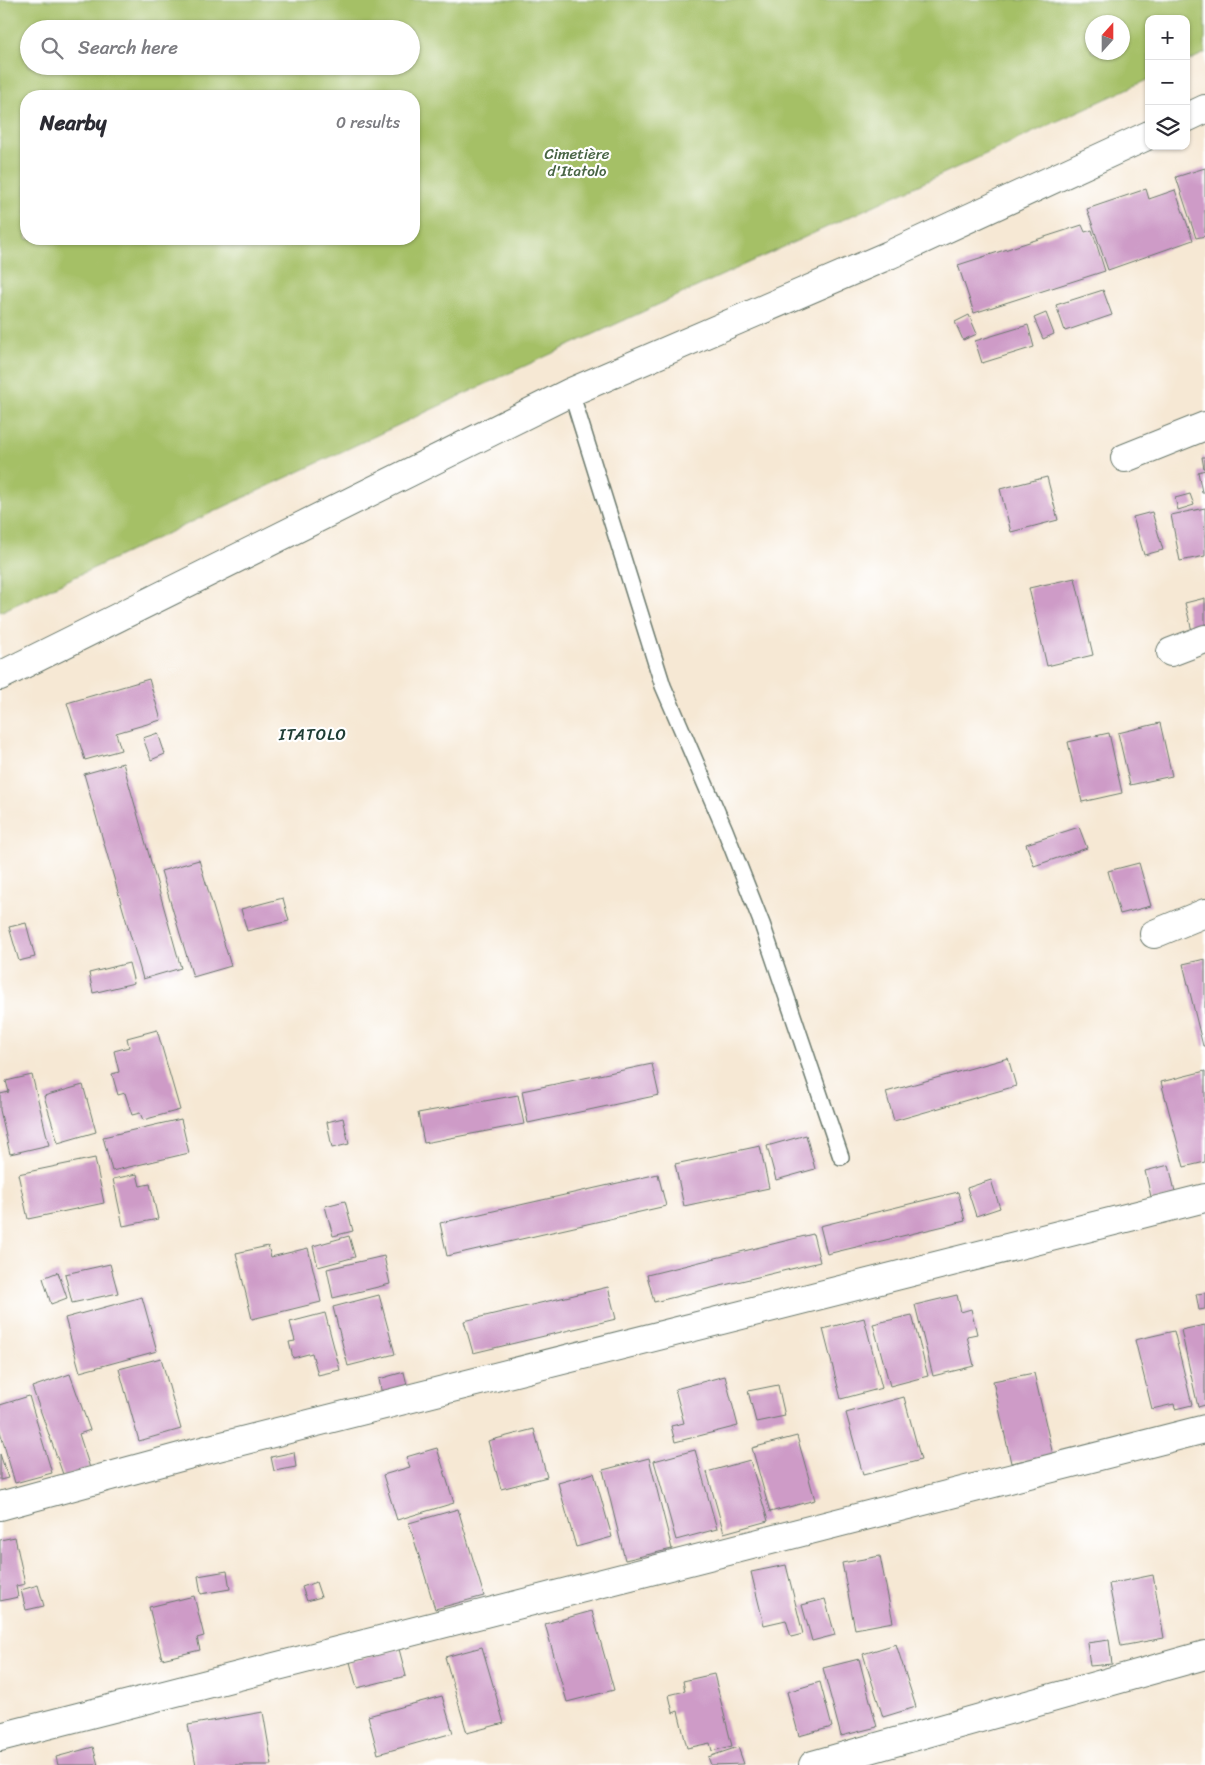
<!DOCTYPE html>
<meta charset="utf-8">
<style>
:root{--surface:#fff;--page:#f2f2f3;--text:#2b2b33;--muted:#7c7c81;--line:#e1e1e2}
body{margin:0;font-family:Sriracha,sans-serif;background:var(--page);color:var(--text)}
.controls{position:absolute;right:15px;top:15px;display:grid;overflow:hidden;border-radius:10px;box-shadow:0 1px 4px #0004}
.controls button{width:45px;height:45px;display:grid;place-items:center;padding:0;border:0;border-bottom:1px solid var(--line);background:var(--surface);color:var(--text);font:25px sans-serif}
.compass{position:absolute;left:1085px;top:15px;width:45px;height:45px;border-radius:50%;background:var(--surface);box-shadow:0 1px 4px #0004;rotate:21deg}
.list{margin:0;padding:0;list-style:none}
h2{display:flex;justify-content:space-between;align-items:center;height:65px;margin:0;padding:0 20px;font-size:21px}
h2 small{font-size:16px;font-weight:400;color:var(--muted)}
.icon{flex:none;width:28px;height:28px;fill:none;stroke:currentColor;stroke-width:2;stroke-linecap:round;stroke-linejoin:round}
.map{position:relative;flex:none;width:1205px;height:1765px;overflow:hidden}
.search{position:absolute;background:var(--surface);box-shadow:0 1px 4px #0004;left:20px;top:20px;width:400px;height:55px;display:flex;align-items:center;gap:12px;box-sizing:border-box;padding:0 18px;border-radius:28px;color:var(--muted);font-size:19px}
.panel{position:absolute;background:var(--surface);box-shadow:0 1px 4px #0004;left:20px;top:90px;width:400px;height:155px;border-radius:20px}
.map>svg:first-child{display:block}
.green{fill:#a5c066;stroke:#627e4d;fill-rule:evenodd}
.building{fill:#ce9bc7}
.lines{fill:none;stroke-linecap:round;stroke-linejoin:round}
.lane-casing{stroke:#6a796c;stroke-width:18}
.street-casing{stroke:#6a796c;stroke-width:30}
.highway-casing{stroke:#6a796c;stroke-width:30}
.lane{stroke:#fff;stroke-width:15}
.street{stroke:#fff;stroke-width:28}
.highway{stroke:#fff;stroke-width:28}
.labels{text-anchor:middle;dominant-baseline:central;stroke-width:4.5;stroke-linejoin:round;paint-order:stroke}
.park-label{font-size:15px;fill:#476443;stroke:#fff}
.neighbourhood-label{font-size:16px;letter-spacing:1px;fill:#1f3d34;stroke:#fff}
</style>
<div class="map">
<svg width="1205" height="1765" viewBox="0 0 1205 1765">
<rect width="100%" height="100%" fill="#fff"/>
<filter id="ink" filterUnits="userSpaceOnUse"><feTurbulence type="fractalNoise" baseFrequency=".02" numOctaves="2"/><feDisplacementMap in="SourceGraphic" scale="10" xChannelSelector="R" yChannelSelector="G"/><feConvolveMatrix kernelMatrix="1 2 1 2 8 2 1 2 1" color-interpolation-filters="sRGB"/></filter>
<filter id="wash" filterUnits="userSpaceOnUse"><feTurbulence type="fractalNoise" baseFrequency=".0096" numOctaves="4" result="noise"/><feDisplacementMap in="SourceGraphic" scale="20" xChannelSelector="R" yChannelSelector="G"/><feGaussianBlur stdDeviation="1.12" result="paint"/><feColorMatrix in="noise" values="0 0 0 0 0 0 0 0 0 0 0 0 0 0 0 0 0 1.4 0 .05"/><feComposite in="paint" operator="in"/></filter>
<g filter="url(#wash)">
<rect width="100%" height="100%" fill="#f6e8d4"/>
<path class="green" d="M 0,0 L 1205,0 L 1205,53 L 1186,62 L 1186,19 L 1149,19 L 1149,79 L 490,382 L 0,612 ZM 1092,22 L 1122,22 L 1122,52 L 1092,52 ZM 29,29 L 411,29 L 411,66 L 29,66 ZM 26,96 L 414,96 L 414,239 L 26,239 Z"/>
<g id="blocks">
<path class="building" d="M 1205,168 L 1205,236 L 1196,238 L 1176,177 Z
M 1146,189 L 1149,199 L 1175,190 L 1193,240 L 1108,270 L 1087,209 Z
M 1082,225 L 1085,232 L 1092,230 L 1105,271 L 974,313 L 958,265 Z
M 1103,290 L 1112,315 L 1065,331 L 1056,305 Z
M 1046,313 L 1054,334 L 1043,339 L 1034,318 Z
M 969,315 L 977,334 L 963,340 L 955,322 Z
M 1028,325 L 1034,347 L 982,363 L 975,341 Z
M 1202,457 L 1205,457 L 1205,469 L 1204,469 Z
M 1205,470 L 1205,492 L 1202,492 L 1198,472 Z
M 1047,477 L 1058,520 L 1011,532 L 1000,489 Z
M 1190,494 L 1194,505 L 1178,510 L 1175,498 Z
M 1205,508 L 1205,556 L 1180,561 L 1171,515 Z
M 1152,512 L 1163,550 L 1144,555 L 1133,517 Z
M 1075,578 L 1093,655 L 1047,666 L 1029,588 Z
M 1205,598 L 1205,627 L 1192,631 L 1185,603 Z
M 149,679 L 161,720 L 116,733 L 121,750 L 85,760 L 67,703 Z
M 1160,723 L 1172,776 L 1130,785 L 1118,733 Z
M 158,733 L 165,754 L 151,760 L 143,738 Z
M 1109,733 L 1122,793 L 1082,802 L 1068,742 Z
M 123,763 L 181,968 L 143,979 L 84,774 Z
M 1079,827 L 1087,848 L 1034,866 L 1026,844 Z
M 199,860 L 231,966 L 193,977 L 161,871 Z
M 1139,863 L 1151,906 L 1120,914 L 1108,871 Z
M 283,898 L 289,921 L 247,931 L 241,909 Z
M 26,923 L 35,957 L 19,961 L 9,927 Z
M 1205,959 L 1205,1046 L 1203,1046 L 1183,964 Z
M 129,963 L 134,983 L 93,993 L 89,973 Z
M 157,1030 L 180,1110 L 143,1120 L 140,1113 L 132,1115 L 125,1093 L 118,1095 L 112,1074 L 119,1072 L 114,1051 L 129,1047 L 127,1038 Z
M 1008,1058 L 1016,1086 L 894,1121 L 886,1092 Z
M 652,1064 L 659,1095 L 528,1123 L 522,1091 Z
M 1205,1071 L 1205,1162 L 1184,1167 L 1161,1082 Z
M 32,1075 L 49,1145 L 10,1154 L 0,1110 L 0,1094 L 9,1092 L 6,1081 Z
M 83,1085 L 96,1132 L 58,1143 L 44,1096 Z
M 518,1095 L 524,1124 L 424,1143 L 418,1113 Z
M 343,1118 L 349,1144 L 332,1148 L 327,1122 Z
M 181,1119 L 189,1153 L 112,1171 L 103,1137 Z
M 806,1135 L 815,1169 L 776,1180 L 767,1146 Z
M 760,1146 L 769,1188 L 684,1206 L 675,1164 Z
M 95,1158 L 104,1203 L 28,1219 L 18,1174 Z
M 1169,1165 L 1176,1196 L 1152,1201 L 1145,1171 Z
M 137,1174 L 140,1186 L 150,1184 L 158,1219 L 123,1226 L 113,1179 Z
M 658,1174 L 666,1206 L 447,1256 L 440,1223 Z
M 991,1180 L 1000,1208 L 976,1216 L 967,1188 Z
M 958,1192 L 965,1221 L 827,1254 L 820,1226 Z
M 345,1201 L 353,1231 L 333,1236 L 325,1206 Z
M 813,1234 L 820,1262 L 654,1302 L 647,1275 Z
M 349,1236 L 355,1257 L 318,1267 L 313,1246 Z
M 268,1246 L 271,1257 L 308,1248 L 321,1302 L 252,1319 L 236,1253 Z
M 384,1256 L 390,1284 L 333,1298 L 327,1269 Z
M 110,1264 L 118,1293 L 72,1303 L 65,1274 Z
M 58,1272 L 67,1298 L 51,1304 L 43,1278 Z
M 608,1287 L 616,1319 L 473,1353 L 464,1321 Z
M 1205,1293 L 1205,1309 L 1199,1310 L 1196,1294 Z
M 379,1295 L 395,1354 L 348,1366 L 333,1307 Z
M 957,1295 L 961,1312 L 971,1309 L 977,1334 L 967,1336 L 974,1366 L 933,1376 L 915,1305 Z
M 142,1297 L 157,1351 L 80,1372 L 65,1318 Z
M 325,1313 L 340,1370 L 318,1375 L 312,1353 L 293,1358 L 289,1342 L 295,1341 L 290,1322 Z
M 912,1315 L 928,1376 L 890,1386 L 873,1324 Z
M 864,1318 L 882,1388 L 841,1399 L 823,1329 Z
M 1205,1325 L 1205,1405 L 1198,1407 L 1181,1330 Z
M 1174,1331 L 1192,1405 L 1175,1409 L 1174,1404 L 1152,1409 L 1135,1340 Z
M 161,1358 L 181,1429 L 139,1441 L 119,1369 Z
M 404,1372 L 408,1389 L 382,1395 L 379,1379 Z
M 1034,1373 L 1053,1455 L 1011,1463 L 993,1381 Z
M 70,1374 L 90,1430 L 79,1434 L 90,1468 L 64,1477 L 32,1387 Z
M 725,1376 L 738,1426 L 675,1442 L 671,1426 L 684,1423 L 675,1389 Z
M 778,1385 L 785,1416 L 756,1422 L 748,1391 Z
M 29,1396 L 52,1473 L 15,1483 L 0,1431 L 0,1405 Z
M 904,1397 L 921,1460 L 863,1475 L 846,1413 Z
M 534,1429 L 547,1477 L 501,1489 L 488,1441 Z
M 797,1436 L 815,1500 L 770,1512 L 752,1448 Z
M 437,1448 L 454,1503 L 397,1520 L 383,1475 L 410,1467 L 406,1457 Z
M 695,1450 L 717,1529 L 676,1540 L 654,1461 Z
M 294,1452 L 296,1467 L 274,1471 L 271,1457 Z
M 0,1454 L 8,1478 L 0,1480 Z
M 649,1458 L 672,1549 L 625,1560 L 603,1470 Z
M 750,1460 L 768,1521 L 724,1533 L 707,1472 Z
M 594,1473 L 612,1537 L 576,1547 L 558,1483 Z
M 458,1509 L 484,1596 L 435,1609 L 409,1523 Z
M 15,1537 L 25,1584 L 16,1586 L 18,1597 L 0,1601 L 0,1540 Z
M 880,1556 L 893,1622 L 855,1629 L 842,1563 Z
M 786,1565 L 803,1634 L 791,1637 L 786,1620 L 764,1625 L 751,1572 Z
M 227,1571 L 230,1589 L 201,1594 L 198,1576 Z
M 1153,1575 L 1164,1638 L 1121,1646 L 1109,1584 Z
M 316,1582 L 321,1597 L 307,1601 L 302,1587 Z
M 38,1585 L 44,1606 L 26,1610 L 21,1590 Z
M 194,1596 L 204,1636 L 197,1638 L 200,1650 L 162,1659 L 149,1607 Z
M 825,1599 L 835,1635 L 812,1641 L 802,1605 Z
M 592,1611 L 614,1690 L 567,1702 L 545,1624 Z
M 1109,1640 L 1112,1664 L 1090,1666 L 1087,1643 Z
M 896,1644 L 916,1707 L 883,1717 L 863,1654 Z
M 482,1647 L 504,1723 L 467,1733 L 445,1657 Z
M 399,1649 L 406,1676 L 357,1688 L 350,1662 Z
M 859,1659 L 877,1727 L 841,1736 L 823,1668 Z
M 714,1674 L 732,1746 L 712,1751 L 710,1743 L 687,1748 L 678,1711 L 673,1713 L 669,1695 L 685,1691 L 683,1681 Z
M 820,1682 L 832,1727 L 799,1736 L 787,1692 Z
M 442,1696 L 453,1733 L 378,1754 L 368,1716 Z
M 263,1712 L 272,1765 L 196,1765 L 188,1725 Z
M 93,1747 L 98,1765 L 58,1765 L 56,1757 Z
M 738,1747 L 744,1764 L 711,1765 L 708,1757 Z"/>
</g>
</g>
<g filter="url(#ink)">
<use href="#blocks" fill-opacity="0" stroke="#6a796c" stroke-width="1"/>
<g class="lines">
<g class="lane-casing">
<path id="lane" d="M 571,392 L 663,686 L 725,830 L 762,924 L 841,1157"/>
</g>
<g class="street-casing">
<path id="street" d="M 1125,458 L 1205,426
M 1171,652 L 1205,639
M 1154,934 L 1205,913
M 0,1506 L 206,1450 L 1205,1198
M 0,1737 L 1205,1429
M 813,1765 L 1205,1655"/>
</g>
<g class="highway-casing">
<path id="highway" d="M 1186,118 L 1205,109
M 0,676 L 571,392 L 889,255 L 1149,135"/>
</g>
<use href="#lane" class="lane"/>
<use href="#street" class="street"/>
<use href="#highway" class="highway"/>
</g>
</g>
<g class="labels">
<g class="park-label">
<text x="577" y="154">Cimetière<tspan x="577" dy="17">d'Itatolo</tspan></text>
</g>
<g class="neighbourhood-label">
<text x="313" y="734">ITATOLO</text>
</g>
</g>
</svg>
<div class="controls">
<button>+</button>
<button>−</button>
<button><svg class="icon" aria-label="layers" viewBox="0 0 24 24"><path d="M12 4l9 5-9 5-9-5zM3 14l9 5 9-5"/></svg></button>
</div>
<svg class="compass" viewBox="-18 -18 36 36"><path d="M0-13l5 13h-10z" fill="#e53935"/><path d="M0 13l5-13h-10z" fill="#7c7c81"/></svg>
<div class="search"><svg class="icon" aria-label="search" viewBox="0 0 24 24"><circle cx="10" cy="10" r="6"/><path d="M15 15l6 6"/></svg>Search here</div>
<section class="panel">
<h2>Nearby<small>0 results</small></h2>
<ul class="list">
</ul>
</section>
</div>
